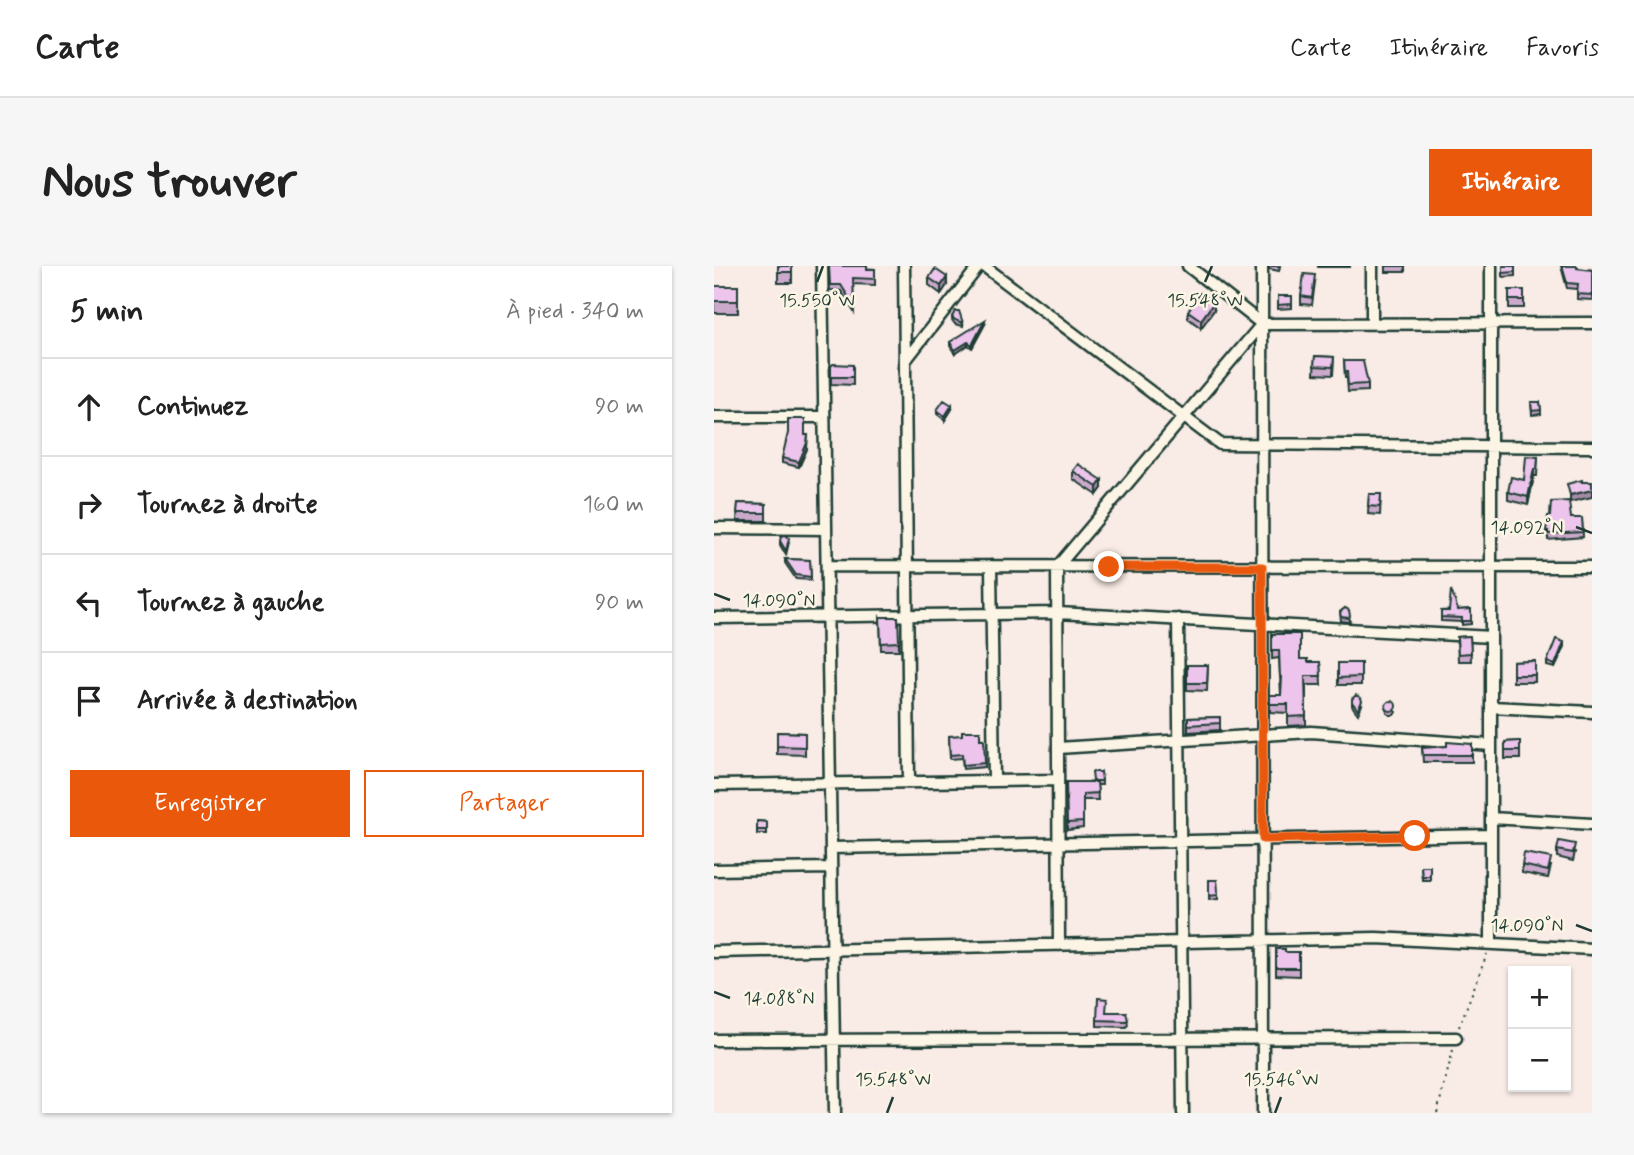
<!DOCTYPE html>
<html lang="fr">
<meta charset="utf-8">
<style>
:root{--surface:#fff;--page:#f6f6f6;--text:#222;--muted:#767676;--line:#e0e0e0;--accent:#ea580c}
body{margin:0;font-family:Mynerve,sans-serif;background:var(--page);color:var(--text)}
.controls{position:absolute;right:21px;bottom:21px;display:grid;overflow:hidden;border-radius:0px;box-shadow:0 2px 5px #0004}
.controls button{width:63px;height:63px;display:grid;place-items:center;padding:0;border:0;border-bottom:2px solid var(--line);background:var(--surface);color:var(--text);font:35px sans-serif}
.stop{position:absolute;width:21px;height:21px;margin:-16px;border:5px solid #ea580c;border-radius:50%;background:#fff}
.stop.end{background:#ea580c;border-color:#fff;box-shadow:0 2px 7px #0008}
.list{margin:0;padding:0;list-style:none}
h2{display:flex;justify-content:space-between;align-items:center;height:91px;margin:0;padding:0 28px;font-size:30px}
h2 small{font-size:23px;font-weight:400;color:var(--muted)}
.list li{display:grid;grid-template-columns:46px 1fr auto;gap:21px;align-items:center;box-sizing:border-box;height:98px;padding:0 28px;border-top:2px solid var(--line)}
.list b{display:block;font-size:26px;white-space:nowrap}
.list em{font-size:23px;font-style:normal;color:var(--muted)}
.actions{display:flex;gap:14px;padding:21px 28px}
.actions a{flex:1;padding:16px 0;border:2px solid var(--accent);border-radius:0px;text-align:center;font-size:24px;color:var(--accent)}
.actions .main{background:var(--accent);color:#fff}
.icon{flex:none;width:38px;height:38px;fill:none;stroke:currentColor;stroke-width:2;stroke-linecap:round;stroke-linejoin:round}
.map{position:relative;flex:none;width:878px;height:847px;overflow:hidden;border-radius:0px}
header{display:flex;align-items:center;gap:42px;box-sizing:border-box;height:98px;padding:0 35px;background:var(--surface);border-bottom:2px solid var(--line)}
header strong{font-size:33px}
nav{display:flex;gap:38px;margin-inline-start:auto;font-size:24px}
.intro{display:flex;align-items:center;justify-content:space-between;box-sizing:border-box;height:168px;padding:0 42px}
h1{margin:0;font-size:49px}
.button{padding:18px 32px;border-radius:0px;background:var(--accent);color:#fff;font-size:24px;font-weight:700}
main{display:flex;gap:42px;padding:0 42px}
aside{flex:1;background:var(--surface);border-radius:0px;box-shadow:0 2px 5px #0004}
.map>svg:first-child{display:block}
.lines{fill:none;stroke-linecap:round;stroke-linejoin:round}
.minor-casing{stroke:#1f3d34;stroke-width:15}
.path{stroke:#1f3d34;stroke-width:2;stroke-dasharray:2 5;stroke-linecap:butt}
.minor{stroke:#fcf5e5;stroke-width:10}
.wall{fill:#cba9cb;stroke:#1f3d34;stroke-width:2}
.shaded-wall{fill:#a589a5;stroke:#1f3d34;stroke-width:2}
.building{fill:#ecc4ec;stroke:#1f3d34;stroke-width:2}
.route{stroke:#ea580c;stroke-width:9}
.ticks{fill:none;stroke:#1f3d34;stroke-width:2.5}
.ticks-label{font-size:18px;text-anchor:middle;fill:#1f3d34;stroke:#fcf5e5;stroke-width:5;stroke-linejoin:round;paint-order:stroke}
</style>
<header>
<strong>Carte</strong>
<nav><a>Carte</a><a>Itinéraire</a><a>Favoris</a></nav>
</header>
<div class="intro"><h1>Nous trouver</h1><a class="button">Itinéraire</a></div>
<main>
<aside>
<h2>5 min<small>À pied · 340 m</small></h2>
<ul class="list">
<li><svg class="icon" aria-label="ahead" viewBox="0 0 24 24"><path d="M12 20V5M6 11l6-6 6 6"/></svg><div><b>Continuez</b></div><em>90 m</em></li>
<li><svg class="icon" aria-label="right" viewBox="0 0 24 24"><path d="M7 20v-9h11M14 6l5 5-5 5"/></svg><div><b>Tournez à droite</b></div><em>160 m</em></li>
<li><svg class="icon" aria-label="left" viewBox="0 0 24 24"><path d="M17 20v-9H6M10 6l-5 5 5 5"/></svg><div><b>Tournez à gauche</b></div><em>90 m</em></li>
<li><svg class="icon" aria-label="arrive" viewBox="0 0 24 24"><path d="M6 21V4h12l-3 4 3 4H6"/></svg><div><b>Arrivée à destination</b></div></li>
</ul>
<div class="actions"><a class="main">Enregistrer</a><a>Partager</a></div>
</aside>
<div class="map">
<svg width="878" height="847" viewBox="0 0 878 847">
<rect width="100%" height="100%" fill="#f9ebe6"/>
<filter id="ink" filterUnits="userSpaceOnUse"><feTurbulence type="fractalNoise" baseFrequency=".0143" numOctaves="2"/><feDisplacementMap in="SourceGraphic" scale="14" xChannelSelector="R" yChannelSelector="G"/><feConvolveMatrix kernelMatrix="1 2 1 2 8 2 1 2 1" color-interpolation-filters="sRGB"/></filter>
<g filter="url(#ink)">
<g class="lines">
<g class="minor-casing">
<path id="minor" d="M 108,0 L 121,847
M 190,0 L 195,516
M 270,0 L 506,178 L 878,181
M 474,0 L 548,58 L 878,57
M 548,0 L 549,847
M 658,57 L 658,0
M 191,95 L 265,0
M 0,151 L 110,151
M 0,262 L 112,263
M 113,300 L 878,301
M 277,300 L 280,515
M 0,352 L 344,347 L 777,371
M 464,353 L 469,847
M 777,441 L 878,446
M 344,482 L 597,466 L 777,479
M 0,519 L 344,514
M 777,552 L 878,558
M 117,582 L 777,569
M 0,604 L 117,602
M 777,678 L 777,0
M 345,679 L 343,301 L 548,58
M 0,686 L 662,672 L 878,683
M 0,774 L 742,772"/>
</g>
<path class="path" d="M 745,761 L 773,688
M 723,847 L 739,784"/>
<use href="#minor" class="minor"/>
</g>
<path class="wall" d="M 64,0 L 78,0 L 78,17 L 64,17 Z
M 115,0 L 161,3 L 161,19 L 139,18 L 140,46 L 127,25 L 116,24 Z
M 555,0 L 566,0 L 565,5 L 555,3 Z
M 604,0 L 636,0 L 636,1 L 604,1 Z
M 672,0 L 691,0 L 691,6 L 672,6 Z
M 789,0 L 801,0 L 801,10 L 789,11 Z
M 847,0 L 863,0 L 863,2 L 878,4 L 878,34 L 863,33 L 863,23 L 853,22 Z
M 215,12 L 233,19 L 227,28 L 215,19 Z
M 601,16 L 598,39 L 587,38 L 587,30 Z
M 0,20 L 24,20 L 24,47 L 0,47 Z
M 795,24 L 810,24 L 810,42 L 795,42 Z
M 564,30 L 578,38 L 578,42 L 564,43 Z
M 500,44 L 487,62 L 474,52 L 474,45 Z
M 238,51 L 249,57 L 249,60 L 241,58 L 238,54 Z
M 271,58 L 258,82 L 254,79 L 241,88 L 236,80 L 236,76 Z
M 601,90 L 620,91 L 619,109 L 600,108 Z
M 630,95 L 654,118 L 654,125 L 634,126 L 633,112 L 631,112 Z
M 139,99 L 139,119 L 117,118 L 117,100 Z
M 817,136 L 826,136 L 827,148 L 818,149 Z
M 238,143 L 231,154 L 223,148 L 223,144 Z
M 91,169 L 93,183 L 85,201 L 68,197 L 68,192 Z
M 824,191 L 823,210 L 820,210 L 814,239 L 794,234 L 794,226 L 810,214 Z
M 359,205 L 388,222 L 383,229 L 359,213 Z
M 655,228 L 667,228 L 666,249 L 654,248 Z
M 24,237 L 52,238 L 52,255 L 23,255 Z
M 857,252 L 868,252 L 869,271 L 834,274 L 834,271 L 832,270 L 832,265 Z
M 66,275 L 75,276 L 72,289 L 66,279 Z
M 71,293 L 96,294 L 97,314 L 82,313 L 71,297 Z
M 631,342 L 636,354 L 635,356 L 627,355 L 626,346 Z
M 757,343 L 757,358 L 748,359 L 748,356 L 727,355 L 727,345 Z
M 166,351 L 185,376 L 185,384 L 167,384 Z
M 558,368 L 586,393 L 594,396 L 606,396 L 607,419 L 592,419 L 592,459 L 574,460 L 574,447 L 556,446 L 556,429 L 567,429 L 565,392 L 558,393 Z
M 756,370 L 757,395 L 744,395 L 743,371 Z
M 850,380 L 841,402 L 833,400 L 833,396 Z
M 821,395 L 821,416 L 799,416 L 799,396 Z
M 624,397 L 647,397 L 647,419 L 624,419 Z
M 473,399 L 494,399 L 493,425 L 473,424 Z
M 638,433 L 648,439 L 644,448 L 638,440 Z
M 672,439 L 682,446 L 680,449 L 676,449 L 673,447 Z
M 506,451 L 506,464 L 474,466 L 474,452 Z
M 63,466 L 91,467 L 91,489 L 63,488 Z
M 235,470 L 270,473 L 271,501 L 249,503 L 248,492 L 236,493 Z
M 806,475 L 806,493 L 791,493 L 791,476 Z
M 758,478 L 758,496 L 709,496 L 708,482 Z
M 387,506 L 388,519 L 383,519 L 384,534 L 369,534 L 369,562 L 353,564 L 352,516 L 379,516 Z
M 43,555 L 53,556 L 53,568 L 43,568 Z
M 843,584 L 861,586 L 859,595 L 843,591 Z
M 808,599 L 837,600 L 834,612 L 808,607 Z
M 707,600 L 716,600 L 716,614 L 708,614 Z
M 495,614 L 503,614 L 504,633 L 495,634 Z
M 562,683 L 571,686 L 585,686 L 585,710 L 562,709 Z
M 392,746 L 412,746 L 414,759 L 412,761 L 383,760 L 383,754 Z"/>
<path class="shaded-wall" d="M 233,11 L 233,19 L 227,28 L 227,20 Z
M 500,36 L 500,44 L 487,62 L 487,54 Z
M 271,54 L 271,58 L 258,82 L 258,79 Z
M 254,76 L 254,79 L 241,88 L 241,84 Z
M 238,139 L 238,143 L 231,154 L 231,150 Z
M 94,169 L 93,183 L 85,201 L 85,196 Z
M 820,203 L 820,210 L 814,239 L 814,231 Z
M 388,214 L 388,222 L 383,229 L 383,221 Z
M 878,224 L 878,231 L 856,236 L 856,229 Z
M 850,376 L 850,380 L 841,402 L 841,399 Z"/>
<path class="building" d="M 64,0 L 78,0 L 78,6 L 64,6 Z
M 115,0 L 153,0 L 153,3 L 161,3 L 161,13 L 139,12 L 140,40 L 127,19 L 116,19 Z
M 789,0 L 801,0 L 801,6 L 789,7 Z
M 848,0 L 863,0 L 863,2 L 878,4 L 878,29 L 863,28 L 864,18 L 853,17 Z
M 221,3 L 233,11 L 227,20 L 215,12 Z
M 590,8 L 601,9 L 598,32 L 587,30 Z
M 0,20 L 24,20 L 24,35 L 0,35 Z
M 795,24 L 810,24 L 810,34 L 795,34 Z
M 486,27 L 500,36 L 487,54 L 474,45 Z
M 564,30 L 578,30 L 578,38 L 564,39 Z
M 241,45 L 245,45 L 249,57 L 241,54 L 238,51 Z
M 271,54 L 258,79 L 254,76 L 241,84 L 236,76 Z
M 601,90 L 620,91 L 619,101 L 600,100 Z
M 630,95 L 649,95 L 654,118 L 634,119 L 633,106 L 631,106 Z
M 119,98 L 139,99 L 139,111 L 117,111 L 117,100 Z
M 230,134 L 238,139 L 231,150 L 223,144 Z
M 817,136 L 826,136 L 827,144 L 818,145 Z
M 74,153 L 91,153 L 91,169 L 94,169 L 93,177 L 85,196 L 68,192 L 74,167 Z
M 812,190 L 824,191 L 823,203 L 820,203 L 814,231 L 794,226 L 797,211 L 810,214 Z
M 364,198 L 388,214 L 383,221 L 359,205 Z
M 868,214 L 868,216 L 878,216 L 878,224 L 856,229 L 853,218 Z
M 655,228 L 667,228 L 666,241 L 654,240 Z
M 855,235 L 857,252 L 868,252 L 869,266 L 834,268 L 834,265 L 832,265 L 834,250 L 836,250 L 837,236 Z
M 24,237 L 52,238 L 52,247 L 23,247 Z
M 72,269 L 75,272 L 72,285 L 66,275 L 67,270 Z
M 71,293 L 96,294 L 97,311 L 82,309 Z
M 737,324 L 744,344 L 757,343 L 757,355 L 748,355 L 748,352 L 727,351 L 727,345 L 735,345 Z
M 631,342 L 635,344 L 636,350 L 635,352 L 627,351 L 626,346 Z
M 166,351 L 184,351 L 185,376 L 167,377 Z
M 558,368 L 586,368 L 586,393 L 594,393 L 594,396 L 606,396 L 607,410 L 591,410 L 592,450 L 574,451 L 574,438 L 556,438 L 556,429 L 567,429 L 568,411 L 566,411 L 565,384 L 558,384 Z
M 756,370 L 757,387 L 744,388 L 743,371 Z
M 842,373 L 850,376 L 841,399 L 833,396 Z
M 821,395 L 821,409 L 799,409 L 799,396 Z
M 624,397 L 647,397 L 647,411 L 624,412 Z
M 473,399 L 494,399 L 493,417 L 473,417 Z
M 642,429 L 647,432 L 648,435 L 644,444 L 638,436 L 638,433 Z
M672 440a5 5 0 1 1 10 0a5 5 0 1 1-10 0Z
M 506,451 L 506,457 L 474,459 L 474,452 Z
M 248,465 L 266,465 L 266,473 L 270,473 L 271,497 L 249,499 L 248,488 L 236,489 L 235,470 L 248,469 Z
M 63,466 L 91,467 L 91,481 L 63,480 Z
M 806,475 L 806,485 L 791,485 L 791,476 Z
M 733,476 L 758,478 L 758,489 L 709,489 L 708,482 L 733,480 Z
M 378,506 L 387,506 L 388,515 L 379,515 Z
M 352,516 L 383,516 L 384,527 L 369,528 L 369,556 L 353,557 Z
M 43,555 L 53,556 L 53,564 L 43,564 Z
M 845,575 L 861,578 L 859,587 L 843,584 Z
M 810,587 L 837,592 L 834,605 L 808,599 Z
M 707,600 L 716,600 L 716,610 L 708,610 Z
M 495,614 L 503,614 L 504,629 L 495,630 Z
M 562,683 L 571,683 L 571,686 L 585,686 L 585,702 L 562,702 Z
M 384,732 L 393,733 L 392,746 L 412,746 L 414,754 L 412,755 L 383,754 Z"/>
</g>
<g class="lines" filter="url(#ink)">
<path class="route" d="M 395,301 L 548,301 L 549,573 L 701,570"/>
</g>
<path class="ticks" d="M 103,16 L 109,0M 491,16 L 498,0M 862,261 L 878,267M 0,328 L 16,334M 862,659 L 878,665M 0,726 L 16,732M 173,847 L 179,831M 561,847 L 567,831"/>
<g class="ticks-label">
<text x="103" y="40">15.550°W</text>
<text x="491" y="40">15.548°W</text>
<text x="813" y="267">14.092°N</text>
<text x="65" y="340">14.090°N</text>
<text x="813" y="665">14.090°N</text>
<text x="65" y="738">14.088°N</text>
<text x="179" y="819">15.548°W</text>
<text x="567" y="819">15.546°W</text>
</g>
</svg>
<div class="controls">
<button>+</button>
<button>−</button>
</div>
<div class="stop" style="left:701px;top:570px"></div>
<div class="stop end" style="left:395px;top:301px"></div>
</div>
</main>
